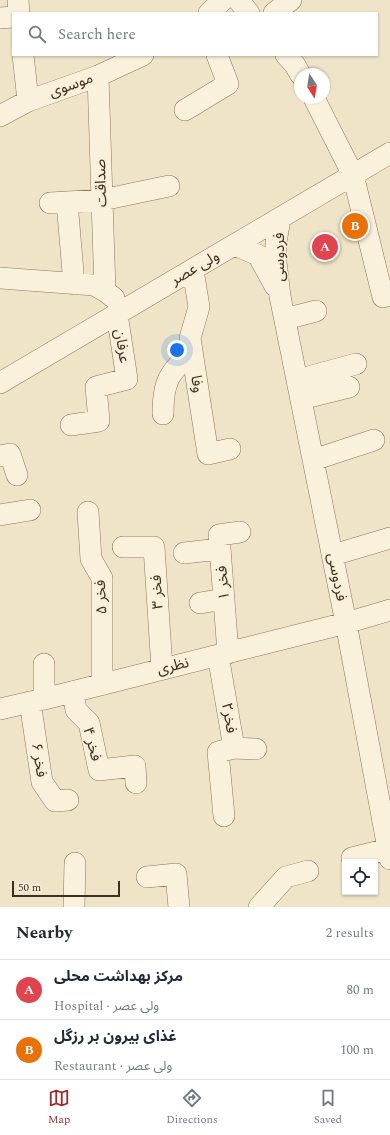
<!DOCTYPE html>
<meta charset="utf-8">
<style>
:root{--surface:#fff;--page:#f2f2f3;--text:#1f2937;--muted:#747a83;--line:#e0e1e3;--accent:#9e2a2b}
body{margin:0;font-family:Spectral,"Noto Sans Arabic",serif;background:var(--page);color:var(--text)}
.controls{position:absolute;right:12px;bottom:12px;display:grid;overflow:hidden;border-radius:0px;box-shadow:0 1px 3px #0004}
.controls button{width:36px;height:36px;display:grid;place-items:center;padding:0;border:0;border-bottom:1px solid var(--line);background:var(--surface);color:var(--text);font:20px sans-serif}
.compass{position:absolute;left:294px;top:68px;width:36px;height:36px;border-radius:50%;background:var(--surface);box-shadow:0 1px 3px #0004;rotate:168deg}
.scale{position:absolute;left:12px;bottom:10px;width:108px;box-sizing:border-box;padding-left:4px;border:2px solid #3d2e20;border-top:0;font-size:11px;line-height:14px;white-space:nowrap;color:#3d2e20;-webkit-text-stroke:3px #f7eed8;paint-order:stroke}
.you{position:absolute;left:177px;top:350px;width:14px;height:14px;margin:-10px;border:3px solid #fff;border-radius:50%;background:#1a73e8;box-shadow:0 0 0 6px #1a73e833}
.badge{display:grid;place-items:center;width:26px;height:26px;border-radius:50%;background:var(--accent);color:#fff;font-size:13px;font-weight:700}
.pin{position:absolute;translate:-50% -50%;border:2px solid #fff;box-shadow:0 1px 4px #0006}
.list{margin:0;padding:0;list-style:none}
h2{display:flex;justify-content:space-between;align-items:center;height:52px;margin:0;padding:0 16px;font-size:17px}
h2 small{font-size:13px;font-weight:400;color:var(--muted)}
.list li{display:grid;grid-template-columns:26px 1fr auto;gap:12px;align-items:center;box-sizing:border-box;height:60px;padding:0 16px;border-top:1px solid var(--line)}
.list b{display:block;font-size:15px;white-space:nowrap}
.list p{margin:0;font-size:13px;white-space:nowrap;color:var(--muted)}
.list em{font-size:13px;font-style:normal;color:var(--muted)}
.icon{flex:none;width:22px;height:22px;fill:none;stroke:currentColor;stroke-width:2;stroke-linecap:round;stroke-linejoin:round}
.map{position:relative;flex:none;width:390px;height:907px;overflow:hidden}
.search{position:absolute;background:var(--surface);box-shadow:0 1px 3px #0004;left:12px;right:12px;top:12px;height:44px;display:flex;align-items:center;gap:10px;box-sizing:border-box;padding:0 14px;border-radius:0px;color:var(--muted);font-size:15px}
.sheet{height:172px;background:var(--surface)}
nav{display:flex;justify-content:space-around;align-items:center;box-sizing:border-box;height:56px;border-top:1px solid var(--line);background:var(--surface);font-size:11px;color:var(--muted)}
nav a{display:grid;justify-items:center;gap:2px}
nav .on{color:var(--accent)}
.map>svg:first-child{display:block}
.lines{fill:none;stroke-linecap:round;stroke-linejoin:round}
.minor-casing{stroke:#8d765c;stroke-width:22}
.minor{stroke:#faf1dc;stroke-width:21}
.labels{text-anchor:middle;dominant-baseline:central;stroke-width:3;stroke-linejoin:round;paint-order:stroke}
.street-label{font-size:15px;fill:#3d2e20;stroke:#f7eed8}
</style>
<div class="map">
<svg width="390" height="907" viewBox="0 0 390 907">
<rect width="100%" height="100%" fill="#f0e4c8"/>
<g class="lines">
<g class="minor-casing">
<path id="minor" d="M 18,0 L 19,13
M 238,0 L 249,13
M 209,13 L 223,0
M 274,13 L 291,0
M 0,18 L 13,17
M 23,55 L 28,101
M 286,55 L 295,65 L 300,74
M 98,76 L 105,291
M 314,98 L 353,175 L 383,297 L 390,295
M 185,110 L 228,84 L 217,55
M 0,116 L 28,101 L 98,76 L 143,55
M 67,202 L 74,284
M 50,203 L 102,200 L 169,186
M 280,219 L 276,242 L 276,262 L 280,296 L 346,623 L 390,859
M 235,245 L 258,255 L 275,286
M 193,270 L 199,307 L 190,338 L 208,454 L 230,449
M 0,278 L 94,285 L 105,291 L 114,298
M 285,319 L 316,311
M 297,380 L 356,364
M 0,383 L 390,153
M 301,399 L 349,387
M 163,414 C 163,380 169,374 192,351
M 71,425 L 99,421 L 96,387 L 127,379 L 117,314
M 0,456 L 10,454 L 17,475
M 313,460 L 374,440
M 88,512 L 91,559 L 102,578 L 102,684
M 0,515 L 30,510
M 123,547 L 154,547 L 162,669
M 184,553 L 220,549
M 333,555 L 390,538
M 200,603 L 224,599
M 228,653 L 219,535 L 240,532
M 218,655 L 234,748 L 218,752 L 224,816
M 73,692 L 76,710 L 89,723 L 99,770 L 135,766 L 136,783
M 44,699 L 44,664
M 30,702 L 42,782 L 55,801 L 68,800
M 0,709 L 44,699 L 346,623 L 390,610
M 234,748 L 256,749
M 352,858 L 388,849
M 147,877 L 176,874 L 179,907
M 74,907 L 75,863
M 259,907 L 286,877 L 308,871"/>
</g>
<use href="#minor" class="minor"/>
</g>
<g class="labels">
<g class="street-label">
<text transform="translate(71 85) rotate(-20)">موسوی</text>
<text transform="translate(101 183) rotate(-92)">صداقت</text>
<text transform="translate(279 257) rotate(-90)">فردوسی</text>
<text transform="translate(195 268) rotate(-30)">ولی عصر</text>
<text transform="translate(122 346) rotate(81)">عرفان</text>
<text transform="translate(197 384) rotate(81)">وفا</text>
<text transform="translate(337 577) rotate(79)">فردوسی</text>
<text transform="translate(223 583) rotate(-95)">فخر ۱</text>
<text transform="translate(157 592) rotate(-93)">فخر ۳</text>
<text transform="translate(101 597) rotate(-93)">فخر ۵</text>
<text transform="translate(173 666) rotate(-14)">نظری</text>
<text transform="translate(229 718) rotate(80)">فخر۲</text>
<text transform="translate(92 744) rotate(75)">فخر ۴</text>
<text transform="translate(39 760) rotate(81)">فخر ۶</text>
</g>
</g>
</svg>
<div class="controls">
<button><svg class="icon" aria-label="locate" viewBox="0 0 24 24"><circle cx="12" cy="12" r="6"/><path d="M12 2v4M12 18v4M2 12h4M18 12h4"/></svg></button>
</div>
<svg class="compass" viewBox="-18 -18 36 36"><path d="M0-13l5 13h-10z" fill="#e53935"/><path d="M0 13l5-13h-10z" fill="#747a83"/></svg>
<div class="scale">50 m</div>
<div class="you"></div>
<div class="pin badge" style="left:325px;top:247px;background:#e0444e">A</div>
<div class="pin badge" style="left:355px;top:226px;background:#e8710a">B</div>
<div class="search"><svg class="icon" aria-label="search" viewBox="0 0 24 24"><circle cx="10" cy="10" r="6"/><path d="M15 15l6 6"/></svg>Search here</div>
</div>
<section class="sheet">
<h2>Nearby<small>2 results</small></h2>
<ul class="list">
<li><span class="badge" style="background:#e0444e">A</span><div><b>مرکز بهداشت محلی</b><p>Hospital · ولی عصر</p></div><em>80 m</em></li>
<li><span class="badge" style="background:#e8710a">B</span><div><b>غذای بیرون بر رزگل</b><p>Restaurant · ولی عصر</p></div><em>100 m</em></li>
</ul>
</section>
<nav>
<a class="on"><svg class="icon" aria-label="map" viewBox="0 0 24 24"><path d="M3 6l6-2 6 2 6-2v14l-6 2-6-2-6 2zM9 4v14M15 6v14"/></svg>Map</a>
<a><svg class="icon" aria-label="directions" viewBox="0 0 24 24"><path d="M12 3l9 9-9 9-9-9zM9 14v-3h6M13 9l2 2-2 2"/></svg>Directions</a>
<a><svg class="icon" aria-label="saved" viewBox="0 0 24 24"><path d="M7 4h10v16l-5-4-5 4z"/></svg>Saved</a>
</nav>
